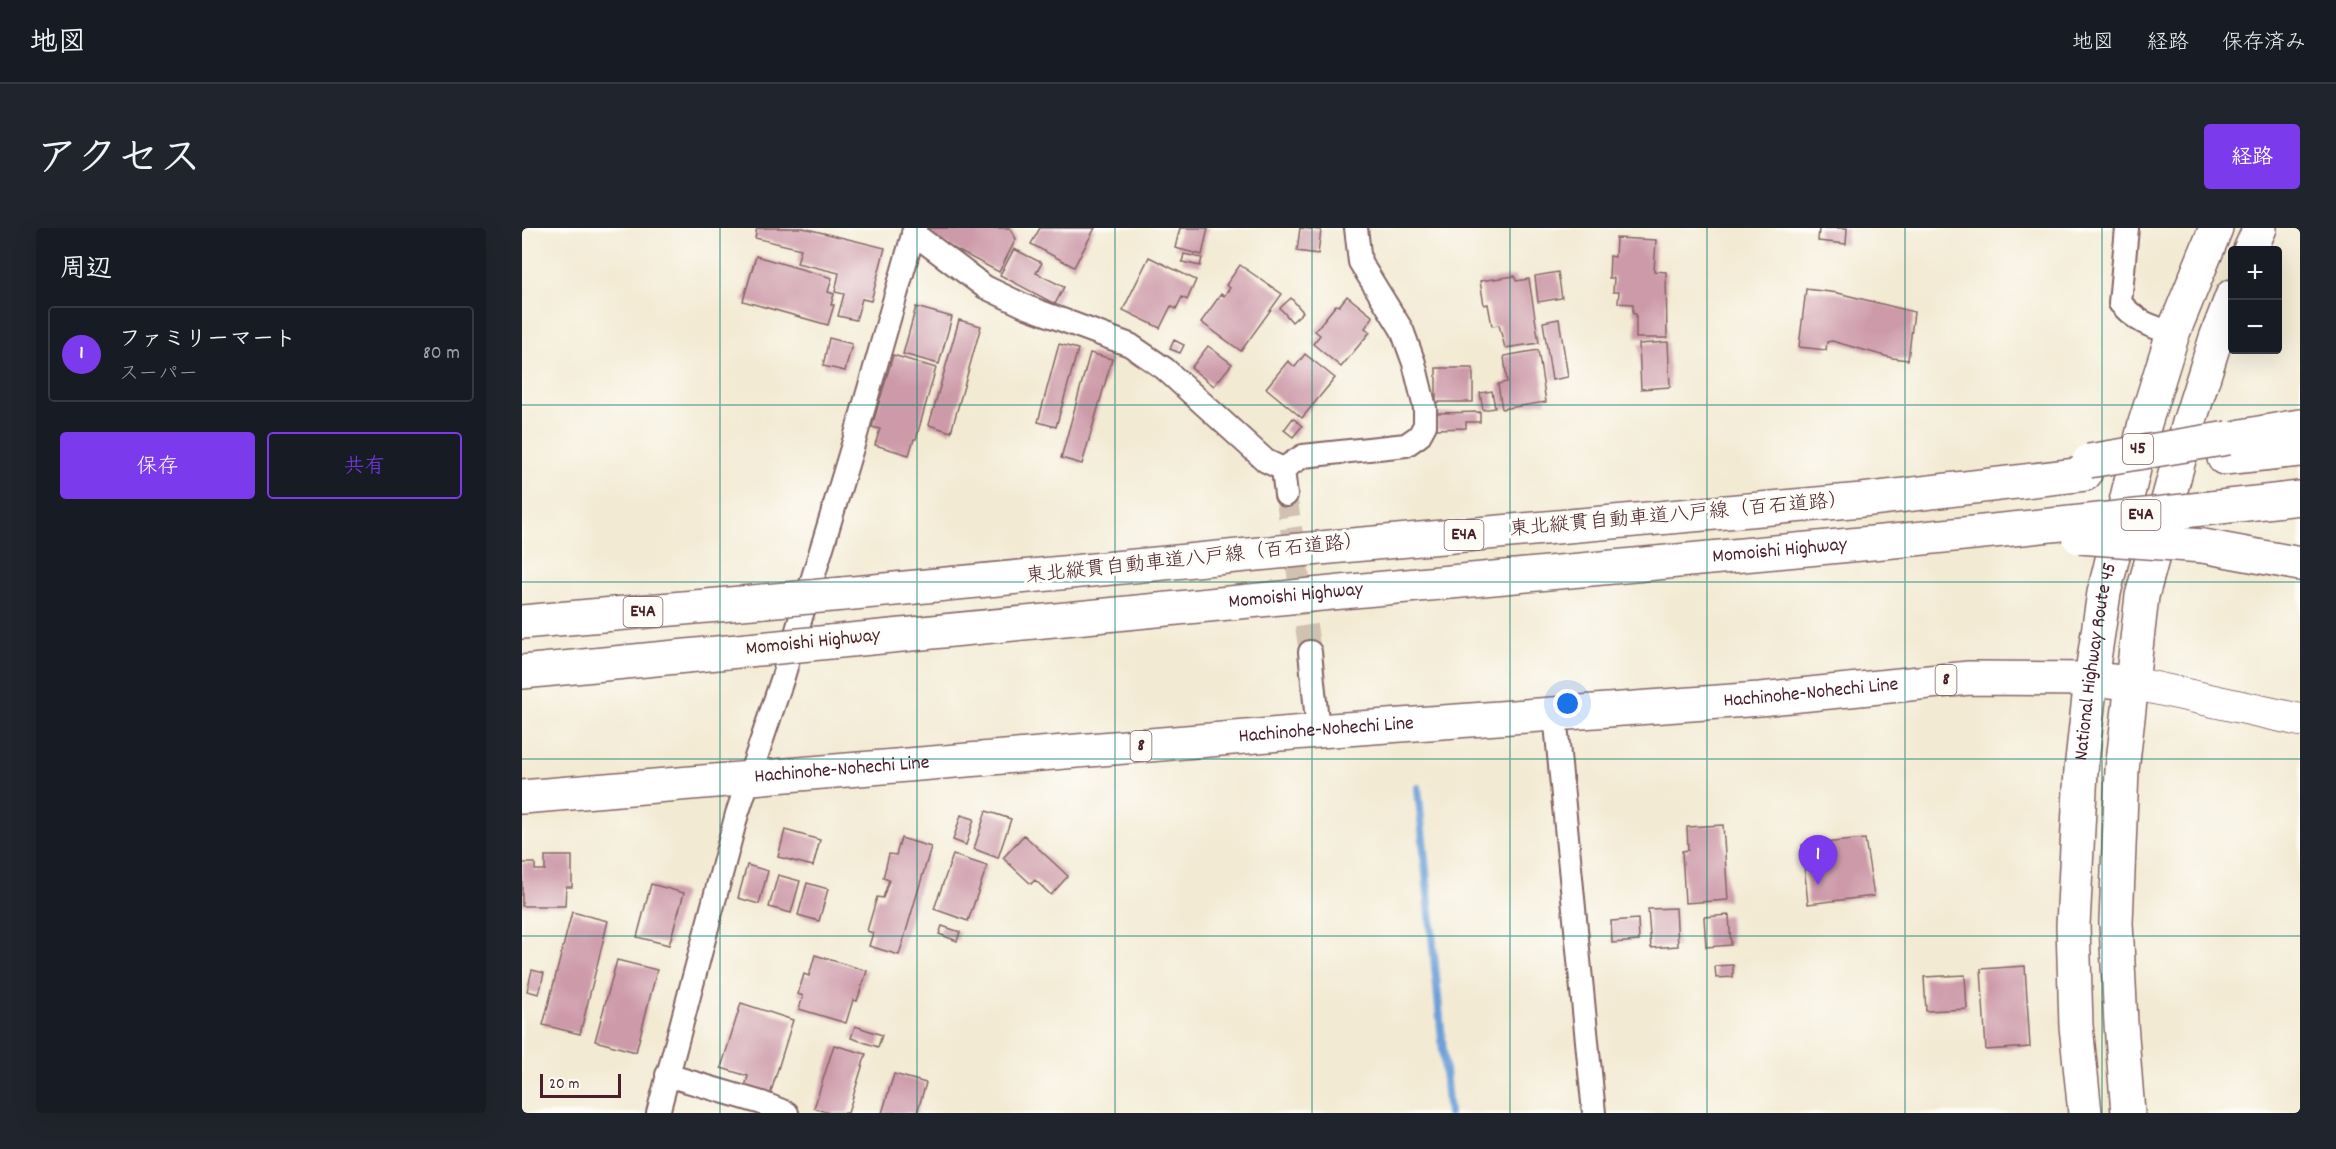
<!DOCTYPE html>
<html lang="ja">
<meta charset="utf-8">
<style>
:root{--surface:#171b24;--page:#20242c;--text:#f1f3f6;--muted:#9ea1a6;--line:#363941;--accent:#7c3aed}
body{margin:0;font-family:Dekko,"Klee One",sans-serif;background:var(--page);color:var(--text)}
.controls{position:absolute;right:18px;top:18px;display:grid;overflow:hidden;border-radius:6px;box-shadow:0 6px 24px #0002}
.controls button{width:54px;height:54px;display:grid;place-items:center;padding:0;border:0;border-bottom:2px solid var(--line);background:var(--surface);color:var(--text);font:30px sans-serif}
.scale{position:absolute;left:18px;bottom:15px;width:81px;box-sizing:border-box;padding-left:6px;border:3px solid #4a1f2b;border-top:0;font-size:16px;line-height:21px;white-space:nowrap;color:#4a1f2b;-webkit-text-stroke:4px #fdfcf7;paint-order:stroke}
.you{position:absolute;left:1046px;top:476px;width:21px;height:21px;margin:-15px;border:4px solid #fff;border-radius:50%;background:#1a73e8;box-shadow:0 0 0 9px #1a73e833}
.badge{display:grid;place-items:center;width:39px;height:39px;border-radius:50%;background:var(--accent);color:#fff;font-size:20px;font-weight:700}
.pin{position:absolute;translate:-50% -50px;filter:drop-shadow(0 2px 3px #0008)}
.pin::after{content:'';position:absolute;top:32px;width:21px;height:18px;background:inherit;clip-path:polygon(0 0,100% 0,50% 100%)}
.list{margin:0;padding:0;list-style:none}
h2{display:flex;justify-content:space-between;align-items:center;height:78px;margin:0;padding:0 24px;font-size:26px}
h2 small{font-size:20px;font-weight:400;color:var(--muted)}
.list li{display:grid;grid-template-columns:39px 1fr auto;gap:18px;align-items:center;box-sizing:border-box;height:96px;margin:0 12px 12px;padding:0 12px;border:2px solid var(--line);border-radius:6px}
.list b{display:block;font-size:22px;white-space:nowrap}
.list p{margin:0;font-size:20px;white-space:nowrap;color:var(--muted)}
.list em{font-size:20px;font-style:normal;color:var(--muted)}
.actions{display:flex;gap:12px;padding:18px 24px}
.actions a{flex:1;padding:14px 0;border:2px solid var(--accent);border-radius:6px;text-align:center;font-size:21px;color:var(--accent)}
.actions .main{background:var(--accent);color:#fff}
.map{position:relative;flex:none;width:1778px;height:885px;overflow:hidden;border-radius:6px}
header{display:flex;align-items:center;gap:36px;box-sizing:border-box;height:84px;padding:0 30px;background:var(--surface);border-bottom:2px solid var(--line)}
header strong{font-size:28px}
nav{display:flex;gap:33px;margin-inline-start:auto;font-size:21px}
.intro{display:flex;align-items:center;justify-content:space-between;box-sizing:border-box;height:144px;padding:0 36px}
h1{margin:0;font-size:42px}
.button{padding:15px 27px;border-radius:6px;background:var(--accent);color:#fff;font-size:21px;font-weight:700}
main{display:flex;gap:36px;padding:0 36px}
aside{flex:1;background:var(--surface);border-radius:6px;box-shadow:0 6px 24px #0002}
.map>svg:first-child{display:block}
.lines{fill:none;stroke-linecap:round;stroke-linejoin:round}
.stream{stroke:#6ca0d8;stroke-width:8}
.building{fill:#cd9aa9}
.street-tunnel{stroke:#d1c1b1;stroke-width:22;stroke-dasharray:22 11;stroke-linecap:butt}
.street-casing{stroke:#856666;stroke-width:26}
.secondary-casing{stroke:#856666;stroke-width:34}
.primary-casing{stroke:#856666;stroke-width:36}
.highway-casing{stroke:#856666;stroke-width:36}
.street{stroke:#fff;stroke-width:22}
.secondary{stroke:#fff;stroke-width:32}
.primary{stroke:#fff;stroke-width:33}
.highway{stroke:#fff;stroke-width:33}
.highway-bridge-casing{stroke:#856666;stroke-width:36;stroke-linecap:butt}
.highway-bridge{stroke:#fff;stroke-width:33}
.grid{fill:none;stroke:#0f766e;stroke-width:1.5;stroke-opacity:0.55}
.labels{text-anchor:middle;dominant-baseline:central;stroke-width:6;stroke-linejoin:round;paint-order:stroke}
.shield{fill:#fdfcf7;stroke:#806168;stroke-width:1.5}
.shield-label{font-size:18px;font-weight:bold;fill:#4a1f2b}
.street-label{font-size:20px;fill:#4a1f2b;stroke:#fdfcf7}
</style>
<header>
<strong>地図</strong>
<nav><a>地図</a><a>経路</a><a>保存済み</a></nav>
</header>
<div class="intro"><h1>アクセス</h1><a class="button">経路</a></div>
<main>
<aside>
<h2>周辺<small></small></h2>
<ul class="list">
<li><span class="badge">1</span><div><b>ファミリーマート</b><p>スーパー</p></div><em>80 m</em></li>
</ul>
<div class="actions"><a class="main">保存</a><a>共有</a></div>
</aside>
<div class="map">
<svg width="1778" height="885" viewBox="0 0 1778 885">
<rect width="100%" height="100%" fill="#fdfcf7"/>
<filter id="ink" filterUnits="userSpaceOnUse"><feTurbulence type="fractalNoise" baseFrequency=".0167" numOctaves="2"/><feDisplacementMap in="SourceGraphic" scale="12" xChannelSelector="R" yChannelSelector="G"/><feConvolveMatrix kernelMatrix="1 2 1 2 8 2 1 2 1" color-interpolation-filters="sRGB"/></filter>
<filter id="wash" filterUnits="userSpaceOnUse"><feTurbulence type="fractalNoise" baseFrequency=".008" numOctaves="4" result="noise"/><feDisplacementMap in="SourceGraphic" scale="24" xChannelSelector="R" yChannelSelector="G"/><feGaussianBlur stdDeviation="1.35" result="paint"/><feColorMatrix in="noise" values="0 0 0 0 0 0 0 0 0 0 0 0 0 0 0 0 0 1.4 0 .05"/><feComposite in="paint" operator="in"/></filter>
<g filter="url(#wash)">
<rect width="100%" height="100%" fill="#f3ead3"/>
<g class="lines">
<path class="stream" d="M 896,560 L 927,885"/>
</g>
<g id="blocks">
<path class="building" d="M 235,0 L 281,0 L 363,20 L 349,73 L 340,71 L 334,92 L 316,88 L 322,66 L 313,64 L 317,45 L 275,35 L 279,21 L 233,10 Z
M 404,0 L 488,0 L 494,11 L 477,44 L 412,10 Z
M 518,0 L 573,0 L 552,39 L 509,16 Z
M 658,0 L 686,0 L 680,27 L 653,20 Z
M 778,0 L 799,2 L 796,26 L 775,23 Z
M 1297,0 L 1325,0 L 1324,16 L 1296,13 Z
M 1094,10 L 1134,12 L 1132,43 L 1144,44 L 1145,110 L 1114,110 L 1114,86 L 1111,86 L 1111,76 L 1096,75 L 1097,64 L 1091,64 L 1092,50 L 1087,50 L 1088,28 L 1093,29 Z
M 492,21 L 520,35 L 514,45 L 542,59 L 533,76 L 478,47 Z
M 662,26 L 680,30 L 678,38 L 660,34 Z
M 234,28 L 310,50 L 306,64 L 312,66 L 309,77 L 312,77 L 306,97 L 221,73 Z
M 627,29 L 674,52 L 665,72 L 660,69 L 654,81 L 649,78 L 638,100 L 601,82 Z
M 718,37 L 760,66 L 719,123 L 679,94 L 699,66 L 702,68 L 708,60 L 704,57 Z
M 1036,44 L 1040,70 L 1016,74 L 1013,48 Z
M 993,48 L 994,53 L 1007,51 L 1017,115 L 983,120 L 977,97 L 970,98 L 966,76 L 962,77 L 958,53 Z
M 1284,61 L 1316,65 L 1392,84 L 1386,132 L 1370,130 L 1310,113 L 1305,114 L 1304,122 L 1277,119 Z
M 825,68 L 851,89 L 843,100 L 848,104 L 819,139 L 791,116 L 798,107 L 793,103 L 814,77 L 817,78 Z
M 769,70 L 781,84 L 770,94 L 758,80 Z
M 394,79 L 430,89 L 417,136 L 381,126 Z
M 1037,91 L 1046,149 L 1030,152 L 1021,94 Z
M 437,92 L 459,98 L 429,204 L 407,197 Z
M 307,110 L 330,116 L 323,143 L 301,138 Z
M 652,112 L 662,117 L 658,125 L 648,121 Z
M 1146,114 L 1148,159 L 1119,161 L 1117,116 Z
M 537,116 L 556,121 L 534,199 L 516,194 Z
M 686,118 L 710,136 L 692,158 L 669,140 Z
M 1016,122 L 1024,174 L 980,181 L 976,156 L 985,154 L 982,128 Z
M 568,125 L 590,131 L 560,236 L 539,230 Z
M 783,126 L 813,150 L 780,190 L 744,160 L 766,133 L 773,139 Z
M 371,127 L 414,140 L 394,211 L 392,211 L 387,227 L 353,217 L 358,201 L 350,199 Z
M 914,140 L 951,140 L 951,174 L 914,174 Z
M 970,163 L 973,180 L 961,182 L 958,165 Z
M 958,184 L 958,194 L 944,194 L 944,200 L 915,201 L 915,185 Z
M 771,190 L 780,198 L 771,209 L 762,202 Z
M 464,583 L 489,591 L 476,630 L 452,621 Z
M 439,587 L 452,591 L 444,617 L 431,612 Z
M 1201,597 L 1206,672 L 1163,675 L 1160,623 L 1166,622 L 1165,599 Z
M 263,602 L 298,612 L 291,638 L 256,629 Z
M 502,607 L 546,648 L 529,667 L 513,652 L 509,656 L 481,630 Z
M 379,610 L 409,619 L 377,727 L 347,718 L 351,705 L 345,703 L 355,669 L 361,670 L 367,652 L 361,650 L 367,626 L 374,627 Z
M 1343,611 L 1352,668 L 1286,676 L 1280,617 Z
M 431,627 L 465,638 L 446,693 L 412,681 Z
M 23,628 L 50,628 L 50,659 L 44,659 L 43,678 L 0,678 L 0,635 L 13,635 L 13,642 L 23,642 Z
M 225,637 L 246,643 L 237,676 L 216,670 Z
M 256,647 L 278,653 L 269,685 L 247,679 Z
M 285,655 L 306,661 L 297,693 L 276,687 Z
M 129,656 L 162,665 L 147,717 L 115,709 Z
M 1154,680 L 1156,718 L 1129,720 L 1126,681 Z
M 50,684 L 86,693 L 58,806 L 21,797 Z
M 1207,687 L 1209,717 L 1184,719 L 1182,689 Z
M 1116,691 L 1117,713 L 1090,715 L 1089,693 Z
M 420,698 L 438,704 L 435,713 L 417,706 Z
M 293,727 L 345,743 L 335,773 L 331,772 L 324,795 L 277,781 L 281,768 L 276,766 L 282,746 L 287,748 Z
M 95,732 L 135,742 L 114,824 L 73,813 Z
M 1211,737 L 1211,749 L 1194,750 L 1193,738 Z
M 1503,738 L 1508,819 L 1464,822 L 1459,741 Z
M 10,742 L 22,745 L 17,766 L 5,763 Z
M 1443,747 L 1445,781 L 1404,783 L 1402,749 Z
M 219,775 L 271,792 L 248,867 L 223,859 L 226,848 L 199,840 Z
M 333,798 L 360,807 L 356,819 L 329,810 Z
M 312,817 L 344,826 L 326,885 L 307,885 L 292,880 Z
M 372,846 L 404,855 L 395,885 L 360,885 Z"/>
</g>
</g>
<g filter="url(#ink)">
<use href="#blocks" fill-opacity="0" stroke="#856666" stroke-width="1.5"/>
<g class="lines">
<path class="street-tunnel" d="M 764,267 L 788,424"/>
<g class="street-casing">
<path id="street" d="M 1605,0 L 1598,75 C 1615,94 1627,98 1651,105
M 391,5 L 463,59 L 505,79 L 608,117 L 643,141 L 744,233 L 761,241 L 764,267
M 761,241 L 781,228 L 884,217 L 897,208 L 903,197 L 903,180 L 892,135 L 880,102 L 838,34 L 834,0
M 788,424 L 796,503
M 1033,486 L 1072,885
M 145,847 L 240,875 L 265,885
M 136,885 L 215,586 L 260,452 L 333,210 L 393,0"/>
</g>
<g class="secondary-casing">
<path id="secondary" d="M 1610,455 L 1778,492"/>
</g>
<g class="primary-casing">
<g id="primary">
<path id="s1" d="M 0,569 L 796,503 L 1238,471 L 1447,450 L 1569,451 L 1610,455"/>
</g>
</g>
<g class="highway-casing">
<g id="highway">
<path d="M 1728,22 L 1738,0"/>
<path d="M 1720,208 L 1778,198"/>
<path d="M 1702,230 L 1778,222"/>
<path d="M 1689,280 L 1778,270"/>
<path d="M 1681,318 L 1778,336"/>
<path d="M 321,366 L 819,318 L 1340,272 L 1563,246"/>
<path d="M 0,394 L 242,373"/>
<path id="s2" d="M 308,414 L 820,364 L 1382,312 L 1549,295"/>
<path d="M 0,444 L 226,422"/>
<path id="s3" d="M 1563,885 L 1554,798 L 1551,697 L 1559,542 L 1569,451 L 1582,365 L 1623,195 L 1651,105 L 1694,0"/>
<path d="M 1606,885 L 1599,796 L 1594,695 L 1600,542 L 1620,368 L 1667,195 L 1694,110 L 1710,68"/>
</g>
</g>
<use href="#street" class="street"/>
<use href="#secondary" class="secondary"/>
<use href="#primary" class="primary"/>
<use href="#highway" class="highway"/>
<g class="highway-bridge-casing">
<path id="highway-bridge" d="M 1567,233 L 1706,210
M 1549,295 L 1689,280
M 1557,309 L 1681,318
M 242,373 L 321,366
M 226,422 L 308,414"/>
</g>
<use href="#highway-bridge" class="highway-bridge"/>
</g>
</g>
<path class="grid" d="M 198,0 L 198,885M 395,0 L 395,885M 593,0 L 593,885M 790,0 L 790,885M 988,0 L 988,885M 1185,0 L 1185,885M 1383,0 L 1383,885M 1580,0 L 1580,885M 0,177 L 1778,177M 0,354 L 1778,354M 0,531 L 1778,531M 0,708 L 1778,708"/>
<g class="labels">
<g class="shield">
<rect x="1601" y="206" width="30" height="30" rx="4.5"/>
<rect x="1599.5" y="272" width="39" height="30" rx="4.5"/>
<rect x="922.5" y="292" width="39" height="30" rx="4.5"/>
<rect x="101.5" y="369" width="39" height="30" rx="4.5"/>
<rect x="1413.5" y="437" width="21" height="30" rx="4.5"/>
<rect x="608.5" y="503" width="21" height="30" rx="4.5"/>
</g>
<g class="shield-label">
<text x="1616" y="221">45</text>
<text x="1619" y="287">E4A</text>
<text x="942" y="307">E4A</text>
<text x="121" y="384">E4A</text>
<text x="1424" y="452">8</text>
<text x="619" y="518">8</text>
</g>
<g class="street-label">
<text transform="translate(1157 288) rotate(-5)">東北縦貫自動車道八戸線（百石道路）</text>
<text stroke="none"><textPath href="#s2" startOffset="954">Momoishi Highway</textPath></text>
<text transform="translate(673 332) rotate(-6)">東北縦貫自動車道八戸線（百石道路）</text>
<text stroke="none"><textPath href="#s2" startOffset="468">Momoishi Highway</textPath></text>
<text transform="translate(291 415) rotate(-6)">Momoishi Highway</text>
<text stroke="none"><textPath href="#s3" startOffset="453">National Highway Route 45</textPath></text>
<text stroke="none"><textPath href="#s1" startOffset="1293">Hachinohe-Nohechi Line</textPath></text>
<text stroke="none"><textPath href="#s1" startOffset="807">Hachinohe-Nohechi Line</textPath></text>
<text stroke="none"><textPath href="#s1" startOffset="321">Hachinohe-Nohechi Line</textPath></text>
</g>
</g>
</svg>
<div class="controls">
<button>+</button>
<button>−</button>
</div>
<div class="scale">20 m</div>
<div class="you"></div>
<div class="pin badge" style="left:1296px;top:657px">1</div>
</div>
</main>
